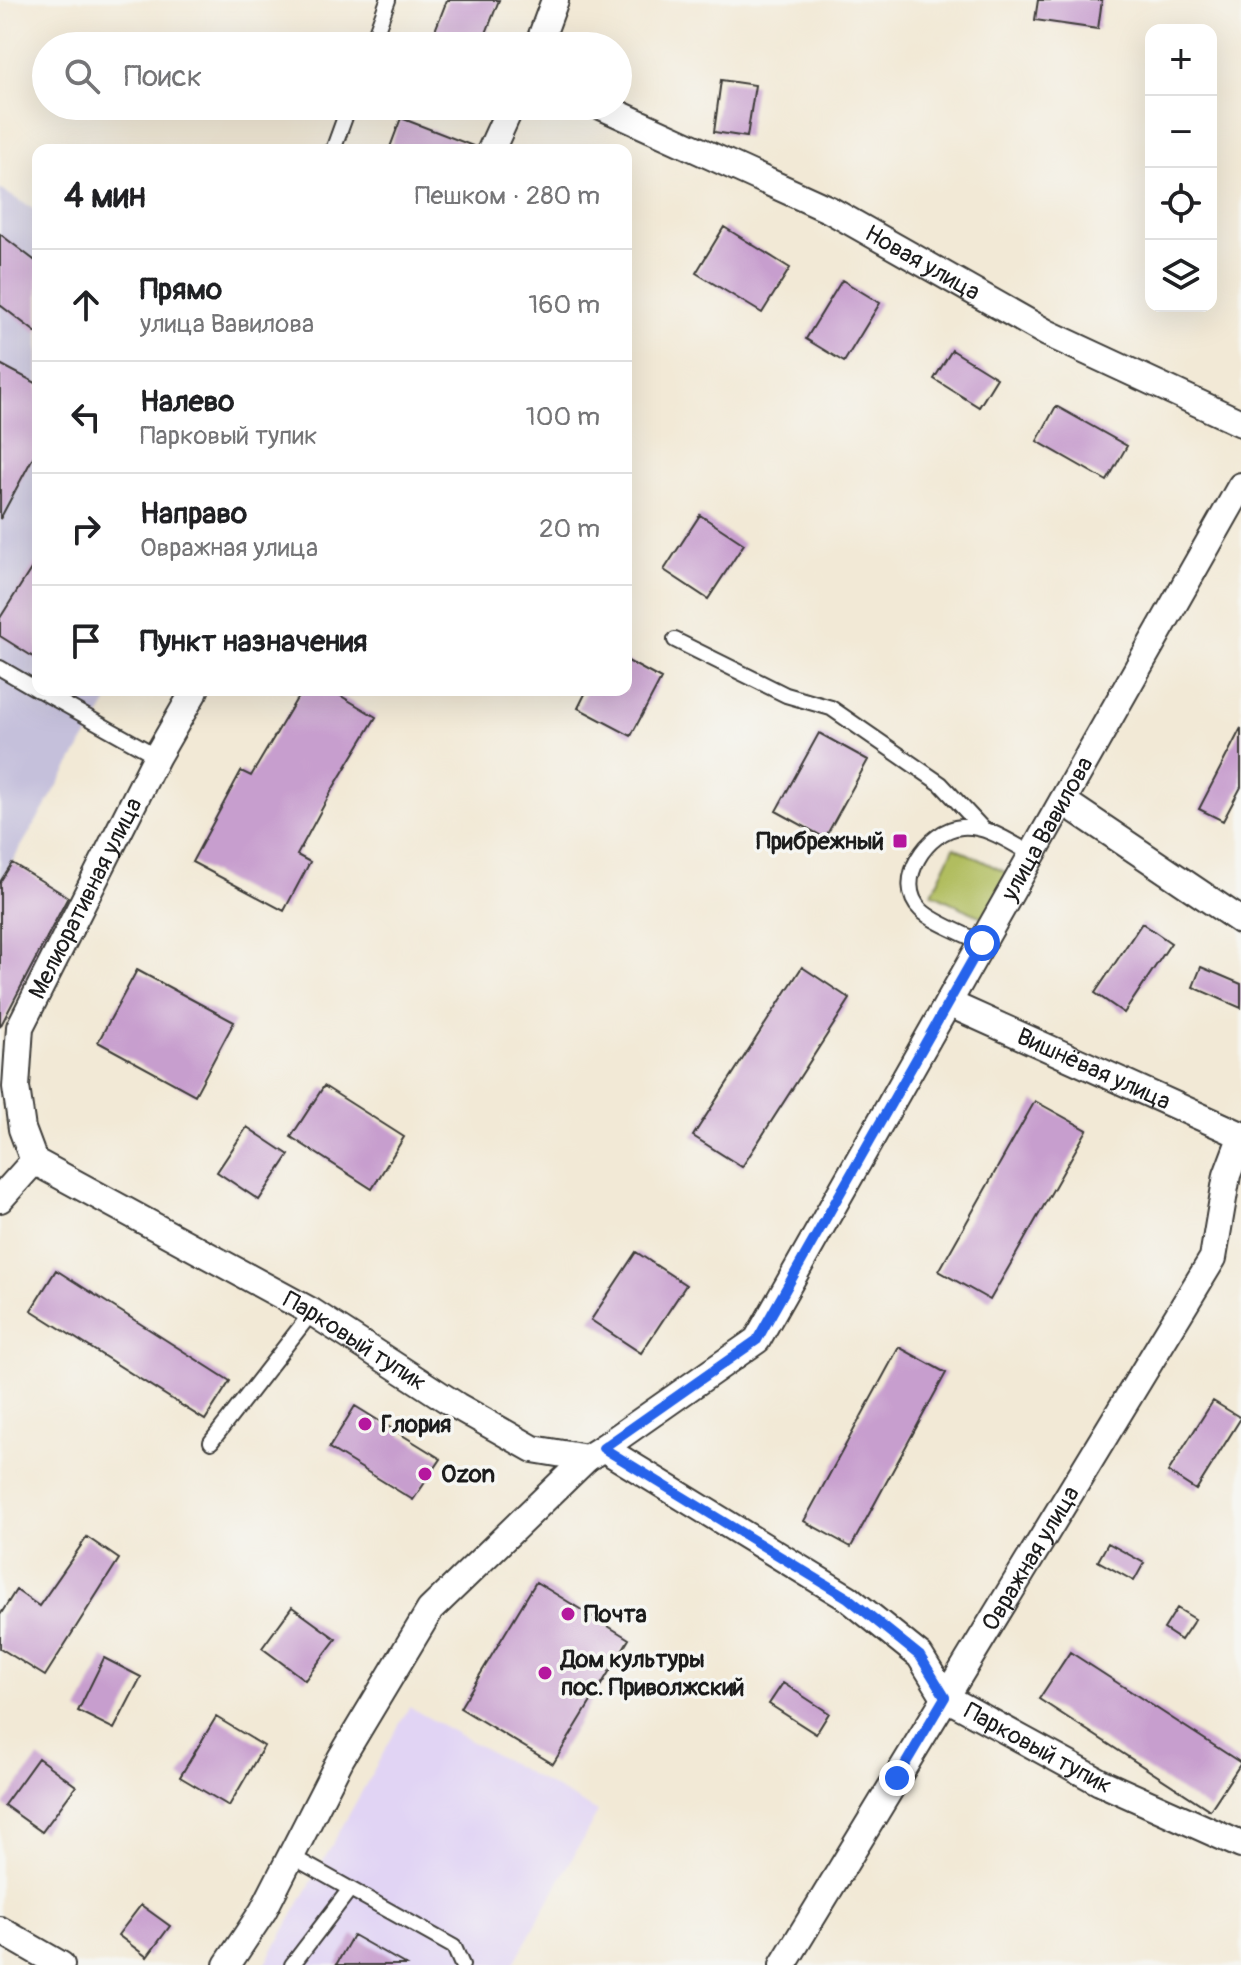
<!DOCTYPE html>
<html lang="ru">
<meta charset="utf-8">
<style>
:root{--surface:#fff;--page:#f6f6f6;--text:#202124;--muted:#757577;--line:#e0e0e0}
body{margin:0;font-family:Pangolin,sans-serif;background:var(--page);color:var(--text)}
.controls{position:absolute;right:24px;top:24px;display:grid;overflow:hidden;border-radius:16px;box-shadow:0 8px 32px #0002}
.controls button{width:72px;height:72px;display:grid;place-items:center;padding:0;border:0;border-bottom:2px solid var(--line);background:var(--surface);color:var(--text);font:40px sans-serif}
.stop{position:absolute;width:24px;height:24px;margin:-18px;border:6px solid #2563eb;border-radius:50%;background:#fff}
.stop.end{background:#2563eb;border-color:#fff;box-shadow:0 2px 8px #0008}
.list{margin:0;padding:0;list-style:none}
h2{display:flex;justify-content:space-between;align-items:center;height:104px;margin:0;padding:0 32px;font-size:34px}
h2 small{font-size:26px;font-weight:400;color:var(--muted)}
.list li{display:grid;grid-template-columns:52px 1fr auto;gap:24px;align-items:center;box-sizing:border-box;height:112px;padding:0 32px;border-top:2px solid var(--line)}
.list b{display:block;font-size:30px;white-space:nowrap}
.list p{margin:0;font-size:26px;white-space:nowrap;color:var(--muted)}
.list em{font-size:26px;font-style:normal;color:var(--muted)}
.icon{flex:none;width:44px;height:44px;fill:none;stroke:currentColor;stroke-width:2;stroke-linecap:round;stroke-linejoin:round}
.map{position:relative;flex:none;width:1241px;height:1965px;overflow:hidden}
.search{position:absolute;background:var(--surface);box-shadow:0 8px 32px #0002;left:32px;top:32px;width:600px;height:88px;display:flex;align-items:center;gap:20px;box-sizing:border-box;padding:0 28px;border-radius:44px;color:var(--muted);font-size:30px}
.panel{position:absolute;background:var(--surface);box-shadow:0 8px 32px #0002;left:32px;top:144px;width:600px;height:552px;border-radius:16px}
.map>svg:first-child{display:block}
.built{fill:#e1d4f4}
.industrial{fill:#c5c0db}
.green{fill:#b1bd5e;stroke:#666c3d;stroke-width:2}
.building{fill:#c79ece}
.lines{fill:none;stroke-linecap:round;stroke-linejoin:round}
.lane-casing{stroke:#3c3b38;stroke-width:18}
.street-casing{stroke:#3c3b38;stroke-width:30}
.lane{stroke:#fff;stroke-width:14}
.street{stroke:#fff;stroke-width:26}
.route{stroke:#2563eb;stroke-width:10}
.poi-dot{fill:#b5179e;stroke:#f6f6f2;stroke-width:3}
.labels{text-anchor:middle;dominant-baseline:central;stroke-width:7;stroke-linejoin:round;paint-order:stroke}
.street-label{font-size:24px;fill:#1c1c1c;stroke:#f6f6f2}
.poi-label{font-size:24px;font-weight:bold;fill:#1c1c1c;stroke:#f6f6f2;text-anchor:start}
</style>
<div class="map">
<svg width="1241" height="1965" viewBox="0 0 1241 1965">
<rect width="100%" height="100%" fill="#f6f6f2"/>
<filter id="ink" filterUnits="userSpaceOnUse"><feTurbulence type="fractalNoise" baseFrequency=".0125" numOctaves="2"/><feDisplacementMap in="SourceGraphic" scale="16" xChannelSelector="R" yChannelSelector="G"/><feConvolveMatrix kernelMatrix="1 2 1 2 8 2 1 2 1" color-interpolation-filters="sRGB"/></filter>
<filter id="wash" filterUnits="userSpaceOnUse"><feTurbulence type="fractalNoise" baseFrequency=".006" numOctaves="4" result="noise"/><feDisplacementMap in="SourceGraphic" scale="32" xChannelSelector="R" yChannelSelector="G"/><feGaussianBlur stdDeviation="1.8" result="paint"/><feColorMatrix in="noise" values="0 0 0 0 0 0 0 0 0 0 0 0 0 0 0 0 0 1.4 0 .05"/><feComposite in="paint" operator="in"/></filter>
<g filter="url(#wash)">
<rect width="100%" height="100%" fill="#f2e9d6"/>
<path class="built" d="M 409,1707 L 598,1812 L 513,1965 L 265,1965 Z"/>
<path class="industrial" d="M 0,189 L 38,212 L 38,690 L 115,690 L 0,882 Z"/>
<path class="green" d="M 954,847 L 1009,874 L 987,920 L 932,893 Z"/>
<g id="blocks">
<path class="building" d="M 447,0 L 499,0 L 481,46 L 429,46 Z
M 1038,0 L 1102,0 L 1098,29 L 1035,20 Z
M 721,80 L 755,85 L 747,137 L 714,132 Z
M 401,118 L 476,147 L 475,150 L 389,150 Z
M 724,227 L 790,268 L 762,313 L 696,273 Z
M 0,234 L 38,263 L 38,334 L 0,305 Z
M 842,280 L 880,303 L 844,362 L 806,339 Z
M 952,350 L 997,378 L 979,407 L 934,379 Z
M 0,364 L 38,384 L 38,448 L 0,519 Z
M 1056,406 L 1127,446 L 1107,481 L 1037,441 Z
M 700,515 L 744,544 L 708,599 L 664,570 Z
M 38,558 L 38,660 L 0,636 L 0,618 Z
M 626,660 L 661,679 L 631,736 L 578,708 L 587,690 L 626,690 Z
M 302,690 L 331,690 L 376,717 L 332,790 L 297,855 L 310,862 L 284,911 L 192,862 L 241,771 L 251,776 Z
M 1241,728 L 1241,787 L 1223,821 L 1199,809 Z
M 819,733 L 868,760 L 825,838 L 776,811 Z
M 12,863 L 68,897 L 0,1027 L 0,882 Z
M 1142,923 L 1171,943 L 1124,1013 L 1095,993 Z
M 802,967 L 850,999 L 742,1167 L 693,1136 Z
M 1201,967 L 1241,984 L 1241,1008 L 1193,987 Z
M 137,970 L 234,1022 L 195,1095 L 98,1042 Z
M 324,1086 L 404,1137 L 372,1189 L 291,1137 Z
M 1035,1101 L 1087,1130 L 990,1300 L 939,1271 Z
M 247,1127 L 289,1155 L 259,1200 L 217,1172 Z
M 636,1252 L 686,1285 L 641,1353 L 591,1320 Z
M 56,1270 L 230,1381 L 205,1420 L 31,1310 Z
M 899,1347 L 946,1373 L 851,1547 L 804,1521 Z
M 1213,1401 L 1241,1418 L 1196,1490 L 1168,1472 Z
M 355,1406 L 441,1459 L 413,1500 L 329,1448 Z
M 87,1537 L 119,1559 L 45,1676 L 0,1648 L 0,1615 L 16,1590 L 39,1606 Z
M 1108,1543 L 1144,1563 L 1134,1581 L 1098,1561 Z
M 536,1582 L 629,1639 L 553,1764 L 460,1708 Z
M 292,1607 L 336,1639 L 305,1680 L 262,1648 Z
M 1177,1608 L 1195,1619 L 1181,1640 L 1164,1629 Z
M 1070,1652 L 1241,1763 L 1210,1810 L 1039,1699 Z
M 104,1658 L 141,1677 L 114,1729 L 78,1711 Z
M 783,1683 L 829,1713 L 816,1734 L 769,1704 Z
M 216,1717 L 264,1746 L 229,1806 L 180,1777 Z
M 38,1758 L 76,1786 L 42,1832 L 4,1805 Z
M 141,1905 L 170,1926 L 147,1957 L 118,1935 Z
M 353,1935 L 406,1965 L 336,1965 Z"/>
</g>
</g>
<g filter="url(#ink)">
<use href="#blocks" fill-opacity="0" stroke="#3c3b38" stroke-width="2"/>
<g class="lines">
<g class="lane-casing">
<path id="lane" d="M 371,46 L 388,0
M 333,150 L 349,106
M 675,640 L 786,695 L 831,708 L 941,784 L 982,828
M 0,668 L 38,690
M 39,690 L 157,756
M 982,943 C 965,934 934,923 921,910 C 892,882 928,829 962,827 C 987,825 1011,843 1032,854
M 211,1442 L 312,1312
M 291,1856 L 454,1947 L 462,1965
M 292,1965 L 350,1889"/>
</g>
<g class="street-casing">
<g id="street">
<path d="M 538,46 L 555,0"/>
<path id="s1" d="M 601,106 L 830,210 L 1047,333 L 1241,423"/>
<path d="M 491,150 L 511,106"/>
<path d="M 1063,801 L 1241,921"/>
<path id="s2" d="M 948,1003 L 1241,1135"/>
<path id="s3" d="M 34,1161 L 312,1312 L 457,1406 L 533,1449 L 587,1458 L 603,1448 L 848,1598 L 920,1656 L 945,1697 L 1100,1782 L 1241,1845"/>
<path id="s4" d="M 0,1199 L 34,1161 L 22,1129 L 16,1087 L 20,1027 L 157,756 L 195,690"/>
<path id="s5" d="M 603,1448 L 757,1340 L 1241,486"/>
<path d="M 0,1930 L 61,1965"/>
<path d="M 227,1965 L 263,1911 L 341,1758 L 430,1610 L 587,1458"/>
<path id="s6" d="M 783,1965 L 1213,1258 L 1227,1175 L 1241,1138"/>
</g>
</g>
<use href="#lane" class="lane"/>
<use href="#street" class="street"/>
</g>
</g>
<g class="lines" filter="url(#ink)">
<path class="route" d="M 897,1778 L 945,1697 L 920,1656 L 848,1598 L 603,1448 L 757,1340 L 982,943"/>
</g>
<g class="poi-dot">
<rect x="892" y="833" width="16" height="16" rx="4"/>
<circle cx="365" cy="1424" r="8"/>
<circle cx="425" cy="1474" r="8"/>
<circle cx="568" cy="1614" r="8"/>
<circle cx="545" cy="1673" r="8"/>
</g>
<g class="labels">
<g class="street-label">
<text stroke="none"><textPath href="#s1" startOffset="358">Новая улица</textPath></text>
<text stroke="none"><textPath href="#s5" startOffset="776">улица Вавилова</textPath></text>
<text stroke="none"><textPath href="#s4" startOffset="332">Мелиоративная улица</textPath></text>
<text stroke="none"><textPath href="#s2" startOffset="160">Вишнёвая улица</textPath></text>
<text stroke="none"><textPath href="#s3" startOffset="368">Парковый тупик</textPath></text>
<text stroke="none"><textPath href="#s6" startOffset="476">Овражная улица</textPath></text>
<text stroke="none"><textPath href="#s3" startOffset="1184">Парковый тупик</textPath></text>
</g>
<g class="poi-label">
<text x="884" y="841" text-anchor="end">Прибрежный</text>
<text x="381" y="1424">Глория</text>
<text x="441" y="1474">Ozon</text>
<text x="584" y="1614">Почта</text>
<text x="561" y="1659">Дом культуры<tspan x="561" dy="28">пос. Приволжский</tspan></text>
</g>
</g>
</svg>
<div class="controls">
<button>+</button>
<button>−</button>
<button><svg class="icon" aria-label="locate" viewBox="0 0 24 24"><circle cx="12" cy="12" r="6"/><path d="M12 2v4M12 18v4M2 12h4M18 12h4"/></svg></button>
<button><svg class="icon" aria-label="layers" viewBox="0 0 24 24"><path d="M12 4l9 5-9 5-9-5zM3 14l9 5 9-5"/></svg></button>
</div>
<div class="stop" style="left:982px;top:943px"></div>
<div class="stop end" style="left:897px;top:1778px"></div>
<div class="search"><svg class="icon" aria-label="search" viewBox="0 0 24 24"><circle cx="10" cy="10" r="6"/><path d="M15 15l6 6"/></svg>Поиск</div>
<section class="panel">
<h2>4 мин<small>Пешком · 280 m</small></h2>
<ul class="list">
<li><svg class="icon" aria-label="ahead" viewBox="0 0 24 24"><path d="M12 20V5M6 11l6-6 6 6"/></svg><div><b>Прямо</b><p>улица Вавилова</p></div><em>160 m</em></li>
<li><svg class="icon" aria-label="left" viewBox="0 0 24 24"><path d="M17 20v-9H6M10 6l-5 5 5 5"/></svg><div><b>Налево</b><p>Парковый тупик</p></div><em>100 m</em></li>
<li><svg class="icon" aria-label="right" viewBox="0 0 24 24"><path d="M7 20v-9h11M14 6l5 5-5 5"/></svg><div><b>Направо</b><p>Овражная улица</p></div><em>20 m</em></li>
<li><svg class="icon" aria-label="arrive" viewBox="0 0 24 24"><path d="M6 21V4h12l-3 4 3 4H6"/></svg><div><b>Пункт назначения</b></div></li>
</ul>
</section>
</div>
